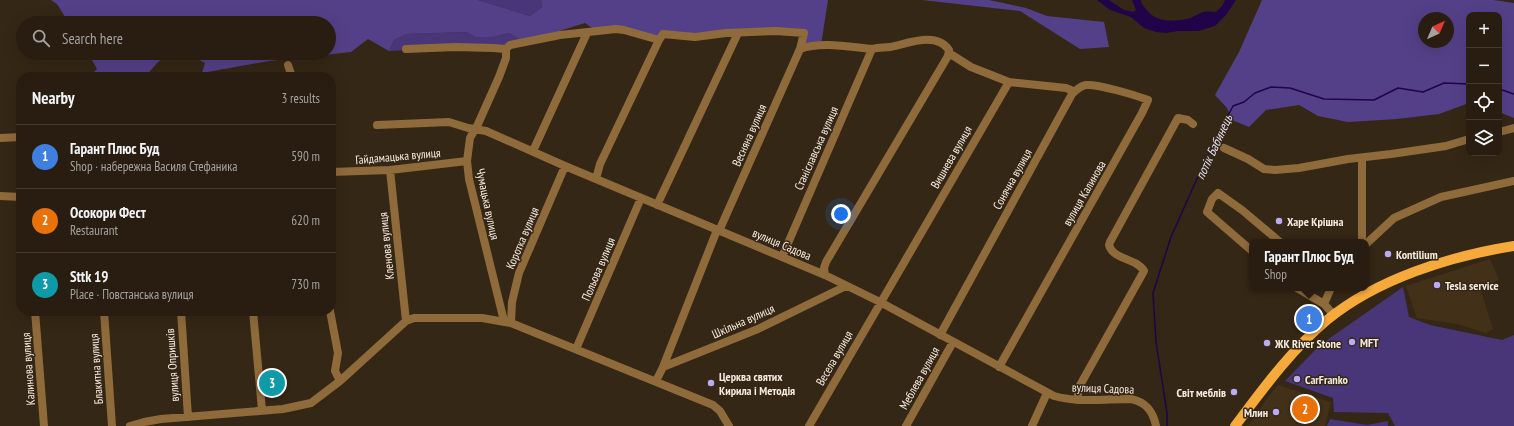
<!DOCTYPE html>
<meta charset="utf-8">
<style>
:root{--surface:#281d10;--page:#342a1e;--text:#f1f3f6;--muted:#a5a29f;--line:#443b30;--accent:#bbaaf6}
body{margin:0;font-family:"PT Sans Narrow",sans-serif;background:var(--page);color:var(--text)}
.controls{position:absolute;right:12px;top:12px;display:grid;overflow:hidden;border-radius:8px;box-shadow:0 4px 16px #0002}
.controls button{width:36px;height:36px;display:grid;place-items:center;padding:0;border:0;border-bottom:1px solid var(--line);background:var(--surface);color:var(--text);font:20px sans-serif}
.compass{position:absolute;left:1418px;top:12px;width:36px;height:36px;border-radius:50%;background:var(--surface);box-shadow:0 4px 16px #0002;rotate:44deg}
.you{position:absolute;left:841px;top:214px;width:14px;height:14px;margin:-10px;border:3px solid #fff;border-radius:50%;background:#1a73e8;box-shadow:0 0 0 6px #1a73e833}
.badge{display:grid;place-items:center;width:26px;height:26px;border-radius:50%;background:var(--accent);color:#fff;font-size:13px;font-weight:700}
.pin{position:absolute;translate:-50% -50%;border:2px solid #fff;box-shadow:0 1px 4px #0006}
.popup{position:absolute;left:1249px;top:239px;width:120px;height:52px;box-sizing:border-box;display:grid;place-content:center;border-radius:8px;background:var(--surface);filter:drop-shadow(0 1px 3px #0005);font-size:13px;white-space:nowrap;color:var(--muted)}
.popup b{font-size:15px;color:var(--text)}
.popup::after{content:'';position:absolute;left:50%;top:100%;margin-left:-8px;border:8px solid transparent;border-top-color:var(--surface)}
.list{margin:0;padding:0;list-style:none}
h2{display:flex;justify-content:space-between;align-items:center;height:52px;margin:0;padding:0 16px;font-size:17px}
h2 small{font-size:13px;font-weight:400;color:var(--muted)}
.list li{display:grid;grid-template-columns:26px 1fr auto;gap:12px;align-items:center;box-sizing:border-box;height:64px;padding:0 16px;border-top:1px solid var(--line)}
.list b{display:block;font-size:15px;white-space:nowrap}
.list p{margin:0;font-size:13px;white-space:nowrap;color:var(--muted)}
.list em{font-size:13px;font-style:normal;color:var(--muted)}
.icon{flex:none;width:22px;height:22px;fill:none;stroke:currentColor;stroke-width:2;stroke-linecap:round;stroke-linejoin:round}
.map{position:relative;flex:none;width:1514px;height:426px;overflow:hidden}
.search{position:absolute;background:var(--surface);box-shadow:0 4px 16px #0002;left:16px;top:16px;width:320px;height:44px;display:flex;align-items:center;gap:10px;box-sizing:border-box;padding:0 14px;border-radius:22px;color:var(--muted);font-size:15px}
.panel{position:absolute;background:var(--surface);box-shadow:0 4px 16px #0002;left:16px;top:72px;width:320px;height:244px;border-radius:16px}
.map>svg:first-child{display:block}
.built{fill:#433018}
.green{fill:#493678}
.forest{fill:#544088;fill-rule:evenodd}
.water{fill:#210349}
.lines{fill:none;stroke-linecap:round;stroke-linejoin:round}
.stream{stroke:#210349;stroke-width:1.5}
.minor{stroke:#8f6b3c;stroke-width:8}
.major{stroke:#f6aa3b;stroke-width:10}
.poi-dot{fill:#bbaaf6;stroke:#352715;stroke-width:1.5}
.labels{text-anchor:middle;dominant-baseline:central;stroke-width:3;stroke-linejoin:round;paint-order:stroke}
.street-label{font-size:12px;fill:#f5ebe0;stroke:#352715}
.poi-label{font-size:12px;font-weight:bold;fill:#f5ebe0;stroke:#352715;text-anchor:start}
.water-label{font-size:13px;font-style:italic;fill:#e2def4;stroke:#352715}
</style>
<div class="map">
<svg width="1514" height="426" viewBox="0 0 1514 426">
<rect width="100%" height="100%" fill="#352715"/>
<path class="built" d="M 1490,259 L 1499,280 L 1480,288 L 1493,329 L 1486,333 L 1457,324 L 1417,318 L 1406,286 Z
M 1278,385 L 1331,402 L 1325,426 L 1248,426 L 1268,397 Z"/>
<path class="green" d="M 478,0 L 541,0 L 542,7 L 530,16 Z
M 466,32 C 481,39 493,37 509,33 L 524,42 L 510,45 L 389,51 L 394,40 L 407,34 Z
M 1403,287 L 1409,317 L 1430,325 L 1502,340 L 1514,335 L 1514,426 L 1395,426 L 1388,413 L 1334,412 L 1333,398 L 1285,381 L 1320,345 Z
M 1330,419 L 1367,425 L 1388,421 L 1388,426 L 1327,426 Z"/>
<path class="forest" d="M 51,0 L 478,0 L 530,16 L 542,7 L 541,0 L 828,0 L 821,45 L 800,49 L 804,34 L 663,34 L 659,40 L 624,30 L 595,30 L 585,23 L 524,42 L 509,33 L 492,37 L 476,37 L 466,32 L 407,34 L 394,40 L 389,51 L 368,39 L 351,52 L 269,61 L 202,73 L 205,63 L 186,53 L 329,53 L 329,23 L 69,23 L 57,4 Z
M 922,0 L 989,0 L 1026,8 L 1047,16 L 1104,22 L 1109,47 L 1080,49 L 1020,11 Z
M 1262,0 L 1493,0 L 1514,3 L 1514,118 L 1499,112 L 1499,15 L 1469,15 L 1469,103 L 1439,114 L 1397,119 L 1348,122 L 1318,116 L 1299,105 L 1266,110 L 1249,127 L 1232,120 L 1227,108 L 1215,95 L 1239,52 ZM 1424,18 L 1448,18 L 1448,42 L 1424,42 Z
M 88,53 L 169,53 L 157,63 L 145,77 L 89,77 L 97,69 Z"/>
<path class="water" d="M 1097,0 L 1109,0 L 1124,10 L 1133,12 L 1136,10 L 1132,0 L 1141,0 C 1141,4 1143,5 1145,8 C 1155,22 1170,22 1187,19 C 1193,18 1198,13 1204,12 C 1209,11 1212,12 1216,12 L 1222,6 L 1225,0 L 1236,0 L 1226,15 L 1215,26 L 1198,31 L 1178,31 L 1166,33 L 1156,32 L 1144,28 L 1131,17 L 1110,10 Z"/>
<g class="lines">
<path class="stream" d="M 1499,89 L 1514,94
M 1167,426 L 1167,413 L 1156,342 L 1153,293 L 1171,237 L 1208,154 L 1233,106 L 1244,102 L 1255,93 L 1271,87 L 1290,88 L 1324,99 L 1374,100 L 1398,88 L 1423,92 L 1444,83 L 1469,84"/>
<path class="minor" d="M 406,49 L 456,47 L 493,48 L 506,49
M 288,65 L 292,77
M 377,125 L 449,122 L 468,128 L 486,131 L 565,166 L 825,275 L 880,302 L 1054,396 C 1078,403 1106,399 1131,399 C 1146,402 1153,411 1156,426
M 1499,132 L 1514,128
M 0,138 L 21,137
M 1224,148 L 1248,159 L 1264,169 L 1275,170 L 1299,168 L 1348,159 L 1391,154 L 1446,146 L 1469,139
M 533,151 L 587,33
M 1362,159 L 1362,242
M 390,170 L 406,321
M 331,172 L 390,170 L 467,161
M 596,179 L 600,164 L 659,40
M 0,196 L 21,197
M 657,205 L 738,33
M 719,231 L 800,49
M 1366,244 L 1394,218 L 1441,197 L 1514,181
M 1252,251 L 1207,212 L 1212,199 L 1218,193 L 1242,210 L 1280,242
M 782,257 L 872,49
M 1297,288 L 1324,304
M 1331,288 L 1324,304 L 1334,315
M 35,311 L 44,426
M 104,311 L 112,426
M 181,311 L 188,417
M 253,311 L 262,410
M 330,311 L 338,353 L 335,371 L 340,381
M 504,321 L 469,179 L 467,161 L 470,138 L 478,124 L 499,77 L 506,58 L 506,49 L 510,45 L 560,35 L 616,29 L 624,30 L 659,40 L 663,34 L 695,37 L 726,33 L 776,31 L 804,33 L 800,49 C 821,41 850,47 872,49 C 879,47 884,48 890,47 C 907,44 936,31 949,50 L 948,56 L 826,262 L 824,268 L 825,275
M 511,323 L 512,302 L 519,273 L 565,166
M 940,335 L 1072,94 L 1071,90 L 1066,88 L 1009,82
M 576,349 L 641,198
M 663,367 L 717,230
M 999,367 L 1142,113 L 1148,100 C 1135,95 1098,84 1086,85 C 1080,86 1076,90 1072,94
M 656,381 L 663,367 L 758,329 L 846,286
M 1077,400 L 1079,387 L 1144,271 C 1137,258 1113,260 1109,245 L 1110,242 L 1178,118 L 1188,120 L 1193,124
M 130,426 L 144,422 L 161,419 L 283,409 L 311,403 L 340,381 L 406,321 L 414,318 L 482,318 L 511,323 L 713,405 L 720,411 L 729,426
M 809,426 L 1009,82 L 971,67 L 952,55 L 948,56
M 906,426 L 953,342
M 1032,426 L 1047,393"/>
<path class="major" d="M 1235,426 C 1263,389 1291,350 1327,320 C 1377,279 1450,256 1514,246"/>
</g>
<g class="poi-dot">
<circle cx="1279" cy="221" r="4"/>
<circle cx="1388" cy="254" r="4"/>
<circle cx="1437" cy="285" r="4"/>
<circle cx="1352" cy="342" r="4"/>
<circle cx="1267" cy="343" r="4"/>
<circle cx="1297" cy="379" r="4"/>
<circle cx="711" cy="383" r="4"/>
<circle cx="1234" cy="392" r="4"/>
<circle cx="1276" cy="412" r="4"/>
</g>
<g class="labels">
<g class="street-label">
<text transform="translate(749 135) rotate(-66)">Весняна вулиця</text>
<text transform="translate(816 148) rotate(-66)">Станіславська вулиця</text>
<text transform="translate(398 156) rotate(-5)">Гайдамацька вулиця</text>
<text transform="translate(951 157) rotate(-60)">Вишнева вулиця</text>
<text transform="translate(1012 179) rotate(-61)">Сонячна вулиця</text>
<text transform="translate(1084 193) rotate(-60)">вулиця Калинова</text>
<text transform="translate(488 204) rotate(78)">Чумацька вулиця</text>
<text transform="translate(522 238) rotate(-67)">Коротка вулиця</text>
<text transform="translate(782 244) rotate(23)">вулиця Садова</text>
<text transform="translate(386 246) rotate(-96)">Кленова вулиця</text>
<text transform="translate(598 269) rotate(-67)">Польова вулиця</text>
<text transform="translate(743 321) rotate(-24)">Шкільна вулиця</text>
<text transform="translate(834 358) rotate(-60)">Весела вулиця</text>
<text transform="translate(172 365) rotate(-94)">вулиця Опришків</text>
<text transform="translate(28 369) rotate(-94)">Калинова вулиця</text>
<text transform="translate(96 369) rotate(-94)">Блакитна вулиця</text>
<text transform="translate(919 378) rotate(-61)">Меблева вулиця</text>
<text transform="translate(1103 388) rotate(2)">вулиця Садова</text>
</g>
<g class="poi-label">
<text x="1287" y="221">Харе Крішна</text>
<text x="1396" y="254">Kontilium</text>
<text x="1445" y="285">Tesla service</text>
<text x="1360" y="342">MFT</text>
<text x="1275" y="343">ЖК River Stone</text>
<text x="719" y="376">Церква святих<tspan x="719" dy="14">Кирила і Методія</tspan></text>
<text x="1305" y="379">CarFranko</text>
<text x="1226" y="392" text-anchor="end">Світ меблів</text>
<text x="1268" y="412" text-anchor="end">Млин</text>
</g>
<g class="water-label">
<text transform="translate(1214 147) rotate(-65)">потік Бабинець</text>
</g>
</g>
</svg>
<div class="controls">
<button>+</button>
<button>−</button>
<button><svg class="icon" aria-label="locate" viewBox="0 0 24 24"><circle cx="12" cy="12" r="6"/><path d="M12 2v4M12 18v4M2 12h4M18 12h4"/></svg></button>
<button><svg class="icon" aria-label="layers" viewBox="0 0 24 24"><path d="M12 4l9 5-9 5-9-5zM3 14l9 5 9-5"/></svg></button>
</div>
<svg class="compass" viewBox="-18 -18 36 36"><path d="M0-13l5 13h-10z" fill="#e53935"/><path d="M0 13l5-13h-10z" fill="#a5a29f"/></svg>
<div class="you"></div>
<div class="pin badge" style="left:1309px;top:319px;background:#3f7fe0">1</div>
<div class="popup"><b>Гарант Плюс Буд</b>Shop</div>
<div class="pin badge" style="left:1305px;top:409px;background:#e8710a">2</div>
<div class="pin badge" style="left:272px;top:383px;background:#0f9aa8">3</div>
<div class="search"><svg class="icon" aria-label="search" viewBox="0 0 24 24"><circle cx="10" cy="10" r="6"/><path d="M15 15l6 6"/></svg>Search here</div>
<section class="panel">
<h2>Nearby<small>3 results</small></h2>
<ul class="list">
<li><span class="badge" style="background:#3f7fe0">1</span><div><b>Гарант Плюс Буд</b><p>Shop · набережна Василя Стефаника</p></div><em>590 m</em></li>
<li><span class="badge" style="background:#e8710a">2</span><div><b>Осокори Фест</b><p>Restaurant</p></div><em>620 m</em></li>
<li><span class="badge" style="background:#0f9aa8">3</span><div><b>Sttk 19</b><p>Place · Повстанська вулиця</p></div><em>730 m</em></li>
</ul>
</section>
</div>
